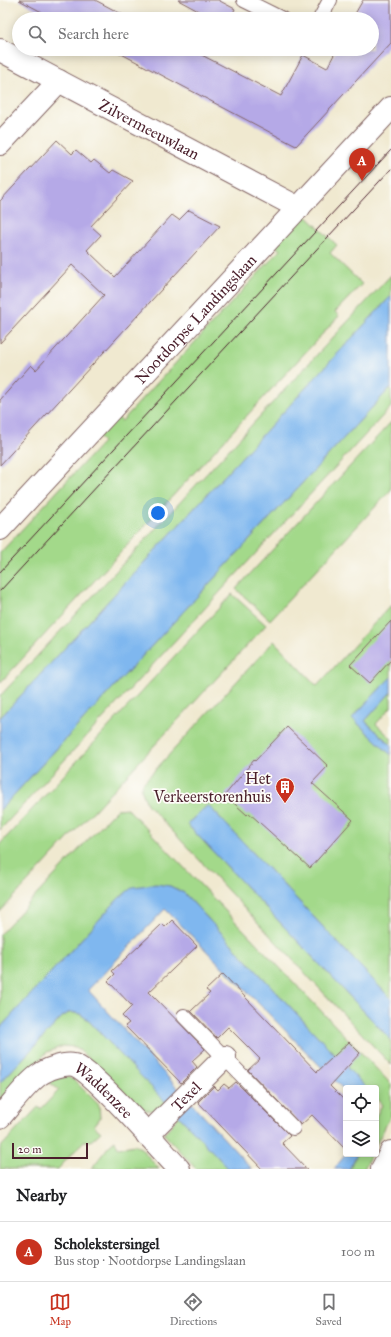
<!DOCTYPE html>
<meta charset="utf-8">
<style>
:root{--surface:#fff;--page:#f6f6f6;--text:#202124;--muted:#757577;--line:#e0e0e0;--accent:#c8321e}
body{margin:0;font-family:"IM FELL Great Primer",serif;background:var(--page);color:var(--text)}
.controls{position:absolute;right:12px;bottom:12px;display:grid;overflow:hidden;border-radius:4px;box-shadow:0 2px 10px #0003}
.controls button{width:36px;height:36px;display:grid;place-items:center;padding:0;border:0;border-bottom:1px solid var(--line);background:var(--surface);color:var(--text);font:20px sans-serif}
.scale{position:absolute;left:12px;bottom:10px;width:76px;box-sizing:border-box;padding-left:4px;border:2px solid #4a1f2b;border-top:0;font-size:11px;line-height:14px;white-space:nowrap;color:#4a1f2b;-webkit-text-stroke:3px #fdfcf7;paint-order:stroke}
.you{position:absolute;left:158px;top:513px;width:14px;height:14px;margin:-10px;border:3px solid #fff;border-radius:50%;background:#1a73e8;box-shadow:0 0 0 6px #1a73e833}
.badge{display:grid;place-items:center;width:26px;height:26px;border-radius:50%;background:var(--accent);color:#fff;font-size:13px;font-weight:700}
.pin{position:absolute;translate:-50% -33px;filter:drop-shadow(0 1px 2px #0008)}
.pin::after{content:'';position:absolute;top:21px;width:14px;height:12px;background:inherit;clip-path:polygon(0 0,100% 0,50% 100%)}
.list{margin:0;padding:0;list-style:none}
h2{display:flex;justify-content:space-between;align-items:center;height:52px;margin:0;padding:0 16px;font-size:17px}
h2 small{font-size:13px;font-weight:400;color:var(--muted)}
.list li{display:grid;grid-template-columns:26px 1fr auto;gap:12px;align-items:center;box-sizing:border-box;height:60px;padding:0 16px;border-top:1px solid var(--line)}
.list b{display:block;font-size:15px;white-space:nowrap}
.list p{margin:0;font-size:13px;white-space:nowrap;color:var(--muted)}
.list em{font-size:13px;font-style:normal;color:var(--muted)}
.icon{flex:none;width:22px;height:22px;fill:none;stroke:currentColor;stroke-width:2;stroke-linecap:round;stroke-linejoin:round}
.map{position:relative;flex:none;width:391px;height:1169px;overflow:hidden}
.search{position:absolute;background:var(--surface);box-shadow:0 2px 10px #0003;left:12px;right:12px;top:12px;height:44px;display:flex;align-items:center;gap:10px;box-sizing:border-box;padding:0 14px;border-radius:22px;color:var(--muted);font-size:15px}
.sheet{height:112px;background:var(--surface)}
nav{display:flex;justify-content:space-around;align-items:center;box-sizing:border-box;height:56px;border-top:1px solid var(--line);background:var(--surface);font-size:11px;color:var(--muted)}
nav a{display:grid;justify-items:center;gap:2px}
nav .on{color:var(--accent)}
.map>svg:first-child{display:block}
.green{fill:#a3d98a;stroke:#767c5a}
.water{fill:#7fb7ef;stroke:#646b8d}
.building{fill:#b5a9e7}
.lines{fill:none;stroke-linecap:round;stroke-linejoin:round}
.service-casing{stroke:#846665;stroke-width:16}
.minor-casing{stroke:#846665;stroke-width:24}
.service{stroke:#fff;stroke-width:14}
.minor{stroke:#fff;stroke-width:22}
.tram{stroke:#4a1f2b;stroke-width:1}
.labels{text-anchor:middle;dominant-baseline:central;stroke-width:3.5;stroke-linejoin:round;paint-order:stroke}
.street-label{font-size:16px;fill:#4a1f2b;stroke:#fdfcf7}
.poi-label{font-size:16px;fill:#4a1f2b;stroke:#fdfcf7;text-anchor:end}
</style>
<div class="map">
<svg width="391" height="1169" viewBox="0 0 391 1169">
<rect width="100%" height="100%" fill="#fdfcf7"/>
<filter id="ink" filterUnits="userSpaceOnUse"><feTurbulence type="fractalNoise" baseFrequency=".025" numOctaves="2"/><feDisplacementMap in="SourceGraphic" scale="8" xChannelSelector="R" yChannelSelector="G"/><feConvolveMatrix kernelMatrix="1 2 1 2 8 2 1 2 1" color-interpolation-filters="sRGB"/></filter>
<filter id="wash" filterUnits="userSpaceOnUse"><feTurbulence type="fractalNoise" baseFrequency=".012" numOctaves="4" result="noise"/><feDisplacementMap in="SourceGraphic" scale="16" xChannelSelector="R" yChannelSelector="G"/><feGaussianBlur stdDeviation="0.9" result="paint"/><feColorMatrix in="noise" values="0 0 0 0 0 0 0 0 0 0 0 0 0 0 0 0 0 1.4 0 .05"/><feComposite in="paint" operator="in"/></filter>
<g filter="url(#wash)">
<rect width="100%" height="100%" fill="#f0e9d0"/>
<path class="green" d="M 303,213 L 337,245 L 330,253 L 362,284 L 335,312 L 339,316 L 0,683 L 0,553 L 103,442 L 96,435 L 115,415 L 122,421 L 280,250 L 273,244 Z
M 391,275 L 391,296 L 0,718 L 0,696 Z
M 391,387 L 391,407 L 0,830 L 0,810 Z
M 391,422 L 391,490 L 270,620 L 236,589 Z
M 232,594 L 266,625 L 0,912 L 0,844 Z
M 391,605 L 391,677 L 352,718 L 391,755 L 391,999 L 208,805 L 187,824 L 391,1040 L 391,1065 L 147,804 L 141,789 L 143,783 L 274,641 L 317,686 Z
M 391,692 L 391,707 L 376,724 L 391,738 L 391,745 L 365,721 Z
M 127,808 L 391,1084 L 391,1115 L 376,1145 L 376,1116 L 382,1105 L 376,1098 L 376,1088 L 366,1088 L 184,893 L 170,886 L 119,898 L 0,1028 L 0,934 L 111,815 L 117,809 Z
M 70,1012 L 80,1014 L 87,1019 L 168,1104 L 158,1111 L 143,1110 L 76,1047 L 63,1046 L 47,1052 L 0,1102 L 0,1083 L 62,1017 Z
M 68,1077 L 75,1081 L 99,1105 L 100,1118 L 94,1126 L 101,1132 L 91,1141 L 84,1141 L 58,1169 L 0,1169 L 0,1148 L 38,1107 L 41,1109 L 59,1090 L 50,1083 L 54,1078 Z
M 179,1116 L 229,1169 L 196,1169 L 164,1134 Z
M 115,1141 L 118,1148 L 134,1145 L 141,1148 L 159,1169 L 91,1169 L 109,1146 Z
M 357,1154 L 371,1154 L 364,1169 L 349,1169 Z"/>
<path class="water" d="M 391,296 L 391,387 L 0,810 L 0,718 Z
M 391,677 L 391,692 L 365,721 L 391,745 L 391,755 L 352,718 Z
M 208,805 L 391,999 L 391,1040 L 187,824 Z
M 156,884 L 170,886 L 184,893 L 366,1088 L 346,1088 L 346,1092 L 165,909 L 88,990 L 252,1169 L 229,1169 L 87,1019 L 80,1014 L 70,1012 L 62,1017 L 0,1083 L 0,1028 L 119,898 L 133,887 Z
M 346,1154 L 357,1154 L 349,1169 L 334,1169 Z"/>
<g id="blocks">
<path class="building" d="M 19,0 L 95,0 L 131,19 L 55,19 Z
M 178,0 L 218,0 L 235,9 L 230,19 L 213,19 Z
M 363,0 L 391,0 L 391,43 L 296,146 L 112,49 L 190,49 L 281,96 L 303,55 L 327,68 L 337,49 L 372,49 L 372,19 L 352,19 Z
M 57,140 L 72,154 L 76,150 L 91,163 L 94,160 L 110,173 L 113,170 L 133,181 L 91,226 L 101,235 L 87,250 L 115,277 L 172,215 L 179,220 L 189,210 L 220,226 L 0,465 L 0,400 L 31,365 L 36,370 L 104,295 L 72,265 L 0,343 L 0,201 Z
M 391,621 L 391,660 L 370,683 L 350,665 Z
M 287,727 L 328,766 L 312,783 L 353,820 L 310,868 L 249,813 L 247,815 L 225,795 L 254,760 L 255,761 Z
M 172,920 L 197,946 L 149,992 L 205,1049 L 192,1061 L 197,1067 L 181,1083 L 125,1026 L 129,1023 L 122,1016 L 132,1006 L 108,981 L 115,974 L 112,971 L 139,946 L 162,924 L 165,927 Z
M 223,974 L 317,1072 L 349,1042 L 360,1053 L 330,1086 L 346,1102 L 346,1150 L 312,1115 L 301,1125 L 248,1070 L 260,1059 L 228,1027 L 217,1038 L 191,1011 L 210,993 L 206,990 Z
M 236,1082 L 290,1136 L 282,1143 L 307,1169 L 262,1169 L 198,1102 L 214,1086 L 218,1090 L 224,1084 L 229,1088 Z"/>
</g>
</g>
<g filter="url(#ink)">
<use href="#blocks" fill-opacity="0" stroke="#846665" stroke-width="1"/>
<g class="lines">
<g class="service-casing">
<path id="service" d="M 244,0 L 282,19
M 320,19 L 330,0
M 184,1016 L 293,1128"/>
</g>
<g class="minor-casing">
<g id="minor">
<path id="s1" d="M 0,50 L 299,208"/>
<path d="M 0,144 L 59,81"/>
<path id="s2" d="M 0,529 L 391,108"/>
<path id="s3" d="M 0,1117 C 11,1105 27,1083 39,1075 C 47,1069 64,1063 74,1065 C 95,1072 160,1149 179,1169"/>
<path id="s4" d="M 147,1135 L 225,1057"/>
<path d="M 382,1169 L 391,1152"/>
</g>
</g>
<use href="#service" class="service"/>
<use href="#minor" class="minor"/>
<path class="tram" d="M 0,572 L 391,150
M 0,591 L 391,169"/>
</g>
</g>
<defs>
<g id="building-pin" transform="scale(1)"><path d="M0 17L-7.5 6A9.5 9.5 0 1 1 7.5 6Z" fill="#c8321e" stroke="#fdfcf7"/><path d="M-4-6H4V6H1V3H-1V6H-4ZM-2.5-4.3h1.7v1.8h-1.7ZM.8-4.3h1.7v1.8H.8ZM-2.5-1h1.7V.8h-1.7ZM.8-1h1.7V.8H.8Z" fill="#fff"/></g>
</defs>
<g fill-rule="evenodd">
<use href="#building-pin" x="285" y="787"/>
</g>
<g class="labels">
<g class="street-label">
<text stroke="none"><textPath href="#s1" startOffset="169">Zilvermeeuwlaan</textPath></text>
<text stroke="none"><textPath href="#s2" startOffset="287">Nootdorpse Landingslaan</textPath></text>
<text stroke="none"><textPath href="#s3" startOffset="134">Waddenzee</textPath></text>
<text stroke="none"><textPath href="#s4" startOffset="55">Texel</textPath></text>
</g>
<g class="poi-label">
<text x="271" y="778">Het<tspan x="271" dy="18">Verkeerstorenhuis</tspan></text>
</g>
</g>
</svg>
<div class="controls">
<button><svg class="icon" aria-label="locate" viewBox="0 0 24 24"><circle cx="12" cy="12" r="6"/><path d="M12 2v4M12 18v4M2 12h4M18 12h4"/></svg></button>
<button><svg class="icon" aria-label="layers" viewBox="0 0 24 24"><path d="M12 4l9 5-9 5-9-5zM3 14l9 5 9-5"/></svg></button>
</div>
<div class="scale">20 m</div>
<div class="you"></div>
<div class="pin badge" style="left:362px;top:181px">A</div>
<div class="search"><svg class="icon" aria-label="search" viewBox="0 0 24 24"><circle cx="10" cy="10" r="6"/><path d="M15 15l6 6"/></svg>Search here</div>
</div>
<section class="sheet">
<h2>Nearby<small></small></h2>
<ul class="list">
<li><span class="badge">A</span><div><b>Scholekstersingel</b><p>Bus stop · Nootdorpse Landingslaan</p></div><em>100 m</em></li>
</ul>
</section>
<nav>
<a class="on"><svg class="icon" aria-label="map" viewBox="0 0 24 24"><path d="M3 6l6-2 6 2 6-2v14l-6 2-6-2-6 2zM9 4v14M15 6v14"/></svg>Map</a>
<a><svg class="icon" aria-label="directions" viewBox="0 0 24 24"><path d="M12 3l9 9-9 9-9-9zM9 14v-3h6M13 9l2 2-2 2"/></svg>Directions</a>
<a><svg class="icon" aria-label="saved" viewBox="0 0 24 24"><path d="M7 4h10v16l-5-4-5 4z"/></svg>Saved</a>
</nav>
